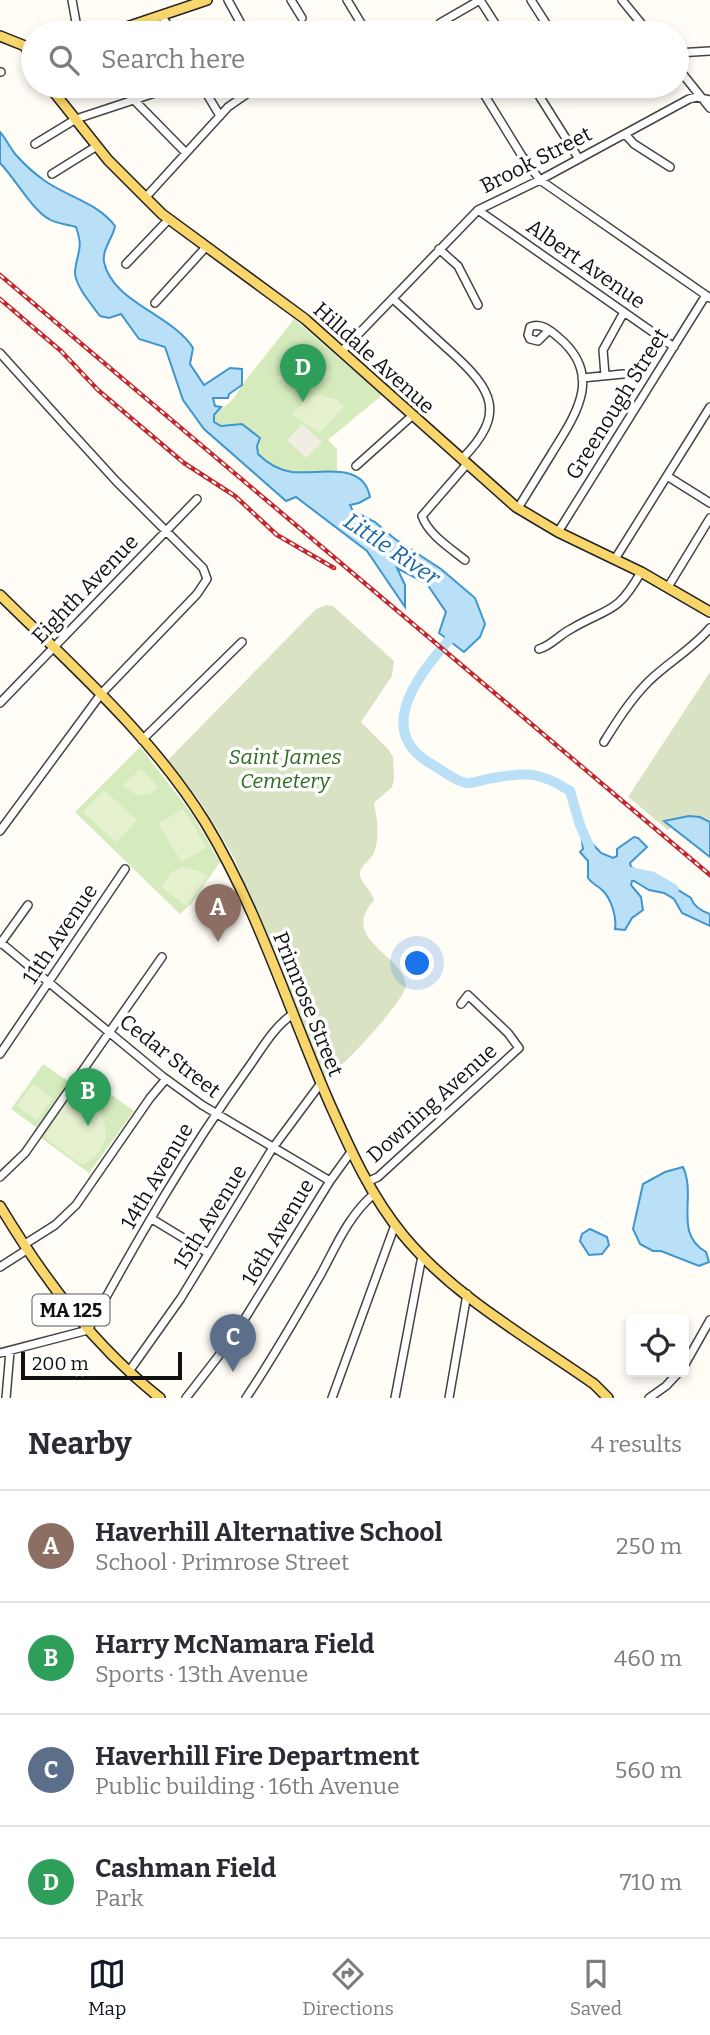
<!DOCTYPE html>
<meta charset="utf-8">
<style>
:root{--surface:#fff;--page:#f7f7f7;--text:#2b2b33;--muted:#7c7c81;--line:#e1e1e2;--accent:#111827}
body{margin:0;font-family:Bitter,serif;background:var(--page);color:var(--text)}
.controls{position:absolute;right:21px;bottom:21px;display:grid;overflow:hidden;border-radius:7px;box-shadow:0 4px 10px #0003}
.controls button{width:63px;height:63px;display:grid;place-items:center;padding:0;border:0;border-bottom:2px solid var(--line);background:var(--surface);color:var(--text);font:35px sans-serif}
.scale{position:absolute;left:21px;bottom:18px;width:161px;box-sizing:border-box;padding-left:7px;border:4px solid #111;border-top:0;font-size:19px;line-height:24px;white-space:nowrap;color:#111;-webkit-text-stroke:5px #fff;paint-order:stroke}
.you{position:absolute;left:418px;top:964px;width:24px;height:24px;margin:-18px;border:5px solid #fff;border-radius:50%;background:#1a73e8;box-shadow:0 0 0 10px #1a73e833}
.badge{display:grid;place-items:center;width:46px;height:46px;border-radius:50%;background:var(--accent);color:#fff;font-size:23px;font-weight:700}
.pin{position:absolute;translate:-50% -58px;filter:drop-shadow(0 2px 4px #0008)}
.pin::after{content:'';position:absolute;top:37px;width:24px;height:21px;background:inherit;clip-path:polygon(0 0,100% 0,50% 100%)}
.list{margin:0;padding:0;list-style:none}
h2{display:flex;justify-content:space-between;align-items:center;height:91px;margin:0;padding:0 28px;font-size:30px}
h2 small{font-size:23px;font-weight:400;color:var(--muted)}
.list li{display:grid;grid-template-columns:46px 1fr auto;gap:21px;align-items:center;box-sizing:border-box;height:112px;padding:0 28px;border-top:2px solid var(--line)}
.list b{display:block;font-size:26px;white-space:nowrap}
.list p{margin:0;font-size:23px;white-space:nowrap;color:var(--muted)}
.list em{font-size:23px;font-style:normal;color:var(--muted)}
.icon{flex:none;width:38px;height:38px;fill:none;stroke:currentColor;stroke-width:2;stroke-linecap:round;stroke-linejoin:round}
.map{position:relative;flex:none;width:710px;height:1398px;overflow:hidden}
.search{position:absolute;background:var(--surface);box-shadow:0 4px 10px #0003;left:21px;right:21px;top:21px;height:77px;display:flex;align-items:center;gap:18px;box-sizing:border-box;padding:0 24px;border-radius:38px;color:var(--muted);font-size:26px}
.sheet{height:539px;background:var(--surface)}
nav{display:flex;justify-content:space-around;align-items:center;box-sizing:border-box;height:98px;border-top:2px solid var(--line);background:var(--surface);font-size:19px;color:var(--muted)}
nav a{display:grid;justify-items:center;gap:4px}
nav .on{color:var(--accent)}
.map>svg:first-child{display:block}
.green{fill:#d5ebbd}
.cemetery{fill:#d9e3c4}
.pitch{fill:#e6f2cf}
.plaza{fill:#f1ede2}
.water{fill:#b9e0f7;stroke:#3f96cf;stroke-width:2}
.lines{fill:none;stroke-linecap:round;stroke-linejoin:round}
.river{stroke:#b9e0f7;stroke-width:10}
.minor-casing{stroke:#444;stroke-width:10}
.major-casing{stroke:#222;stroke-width:12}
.minor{stroke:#fff;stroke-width:7}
.major{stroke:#f9d66b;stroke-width:9}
.rail-casing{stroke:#c4262e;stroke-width:4.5}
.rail{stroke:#fff;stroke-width:2;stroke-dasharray:5;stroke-linecap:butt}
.labels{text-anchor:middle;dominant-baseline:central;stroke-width:7;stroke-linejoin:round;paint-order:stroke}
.shield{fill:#fff;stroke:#585858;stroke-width:2}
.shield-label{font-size:19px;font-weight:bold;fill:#111}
.street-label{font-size:21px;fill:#111;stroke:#fff}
.park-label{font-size:21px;font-style:italic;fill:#2f6b1f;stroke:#fff}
.water-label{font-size:23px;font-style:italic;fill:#1768a6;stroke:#fff}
</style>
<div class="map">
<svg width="710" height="1398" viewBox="0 0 710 1398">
<rect width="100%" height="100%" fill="#fffdf5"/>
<path class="green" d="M 294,319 L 382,395 L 328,440 L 337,449 L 337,474 L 317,477 L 271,469 L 210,420 L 211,412 C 227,408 234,400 242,385 Z
M 140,747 L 192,814 L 220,862 L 191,904 L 180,914 L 75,812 Z
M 43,1064 L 102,1104 L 109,1093 L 134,1111 L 89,1173 L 33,1132 L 36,1127 L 11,1109 Z"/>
<path class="cemetery" d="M 327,605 L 333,606 L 394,661 L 392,676 L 361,722 L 388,749 L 393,757 L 394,779 L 392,787 L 374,803 C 377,819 380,837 374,853 C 371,860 358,867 360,876 C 363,885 372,891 374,900 C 338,941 405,954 406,987 C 398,1008 344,1066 325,1079 L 264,926 L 232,854 L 199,800 L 168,760 L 316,609 Z
M 710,672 L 710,829 L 675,824 L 668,830 L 628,797 Z"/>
<path class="pitch" d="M 301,347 L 331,373 C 312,395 299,397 277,378 Z
M 319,395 L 337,400 L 344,406 L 320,433 L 292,414 L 307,399 Z
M 141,769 L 158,787 L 152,793 L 138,796 L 123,785 Z
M 104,790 L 137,820 L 116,842 L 83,812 Z
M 183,809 L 207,847 L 182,862 L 158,824 Z
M 183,867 L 201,872 L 208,877 L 187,906 L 161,887 L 172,872 Z
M 33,1084 L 53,1098 L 37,1120 L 17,1106 Z
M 73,1093 C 109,1105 120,1147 82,1165 L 47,1139 L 46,1134 Z"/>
<path class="plaza" d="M 302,424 L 322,442 L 306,458 L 287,440 Z"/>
<path class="water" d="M 0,132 C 6,139 10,148 16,155 C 24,164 35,174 45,181 C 68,197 98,203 115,226 C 113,238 102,249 104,262 C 112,302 173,315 193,348 L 190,364 L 204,385 L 230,368 L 242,369 L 242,385 L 229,394 L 228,398 L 213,398 L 215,406 L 221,407 L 214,415 L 214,422 L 221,426 L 242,424 L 260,438 L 257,446 L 258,454 C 268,464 278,470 292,472 C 319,475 363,460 370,497 L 359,503 L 350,505 L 353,511 L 375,522 L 395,539 L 441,569 L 475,598 L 485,624 L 480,637 L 464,652 L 439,633 L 446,612 L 427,584 L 397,568 L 405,585 L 405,607 L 367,551 L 296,497 L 286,501 L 204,429 L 183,400 L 165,347 L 139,339 L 121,314 L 109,318 L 100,316 C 92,305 74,285 75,271 C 77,251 84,250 76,227 C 68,224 56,224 49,219 C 33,211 14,177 0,163 Z
M 689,816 L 700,817 L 710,822 L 710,857 L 664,821 Z
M 586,837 L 601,853 L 613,858 L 617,856 L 617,849 L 634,837 L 638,838 L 647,847 L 630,863 L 631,867 L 646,877 L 670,885 L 691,898 C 694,907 701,911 710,914 L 710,926 L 682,913 L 674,899 L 664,893 L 649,890 L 634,881 L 632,881 L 631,885 L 641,897 L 643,910 L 632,918 L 625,930 L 615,929 C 617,917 611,898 602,890 C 597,885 592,884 588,878 L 588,861 L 580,852 L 583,849 L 582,841 Z
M 683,1167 C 697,1197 673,1233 706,1252 L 709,1262 L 699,1266 L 661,1251 L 653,1251 L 640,1244 L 633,1229 L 643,1184 L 665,1172 Z
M 590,1229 L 607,1237 L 609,1245 L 602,1254 L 589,1255 L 580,1241 L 582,1234 Z"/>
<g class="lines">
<path class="river" d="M 456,632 C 424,668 369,730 433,765 C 442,770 456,782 467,783 C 475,783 485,779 493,778 C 529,772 540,772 570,791 L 580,825 L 590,848
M 630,872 L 653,877 L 674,889"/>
<g class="minor-casing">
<path id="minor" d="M 72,0 L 78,33
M 228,0 L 246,33
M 291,0 L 302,18
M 347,0 L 367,33
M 480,0 L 501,33
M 531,0 L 552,33
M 622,0 L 649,33
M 162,16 L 172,33
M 447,33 L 440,23 L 480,0
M 677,53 L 710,51
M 677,67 L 710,108
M 0,72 L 1,72
M 202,86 L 220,116
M 479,86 L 522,156 L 540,180 L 710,298
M 533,86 L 579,159
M 134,100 L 186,153
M 625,134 L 634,144 L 670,167
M 35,144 L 76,119 L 176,86
M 52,174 L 97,146
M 145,198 L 228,107 L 258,86
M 478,210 L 674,347
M 439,249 L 458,266 L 478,305
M 126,264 L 169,219
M 393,299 C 412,316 431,334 450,351 C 493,390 507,413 462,459
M 155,303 L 206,247
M 343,350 L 478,210 L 540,180 L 689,99 L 697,97 L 710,100
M 0,353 L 73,434
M 605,375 L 603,350 L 624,312
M 582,378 L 623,374
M 356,466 L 413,415
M 667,476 L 710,503
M 518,508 C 529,490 541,471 552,453 C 576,414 604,375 558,337 C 550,330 540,322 530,327 L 528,335 L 530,339 L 538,341 L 549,330
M 558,532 L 706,295
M 615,559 L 710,407
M 465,560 C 450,548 428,534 422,516 L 467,464
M 668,587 L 710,518
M 539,649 C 551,646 559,635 571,629 C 608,607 617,615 641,572
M 0,703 L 197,499
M 142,740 L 242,642
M 604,742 C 617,721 631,699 649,681 C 669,662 692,649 710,628
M 0,831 L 101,694 L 197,594 L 207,579 L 203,568 L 116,481 L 74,435
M 0,942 L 162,1076 L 202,1105 L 330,1181
M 0,944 L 28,905
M 0,1054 L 125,869
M 0,1177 L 25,1153 L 162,957
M 367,1182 L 378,1177 L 519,1048 L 508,1033 L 468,995 L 461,1004
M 152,1219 L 208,1253
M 25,1244 L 55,1225 L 76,1205 L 150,1098 L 166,1079
M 0,1267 L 28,1249
M 0,1353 L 88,1330 C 136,1242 187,1153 246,1071 C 260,1052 273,1027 293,1014
M 684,1366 L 710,1320
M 130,1370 L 181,1298 L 272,1149 L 321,1083
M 6,1398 L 10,1351
M 186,1398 L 234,1336 L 330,1181 L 351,1152
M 246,1398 C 273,1358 297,1316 321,1274 C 336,1246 349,1215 374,1194
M 332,1398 L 395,1225
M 395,1398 L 422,1256
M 449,1398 L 467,1294
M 649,1398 L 666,1386 L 679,1372"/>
</g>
<g class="major-casing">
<path id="major" d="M 109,33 L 207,0
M 0,36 L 25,46 L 33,46
M 25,46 L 33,63
M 49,86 L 108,160 L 162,214 L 305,319 L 516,507 L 558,532 L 641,572 L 710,612
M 0,595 C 72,666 151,735 205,822 C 258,909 288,1008 329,1102 C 350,1149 370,1195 403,1235 C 454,1297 529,1338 594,1384 L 608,1398
M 0,1206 C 44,1279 93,1345 160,1398"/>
</g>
<use href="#minor" class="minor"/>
<use href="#major" class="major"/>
<g class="rail-casing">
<path id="rail" d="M 0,275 L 710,875
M 0,299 L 61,351 L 98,390 L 184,463 L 235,496 L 277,535 L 334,568"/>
</g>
<use href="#rail" class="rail"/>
</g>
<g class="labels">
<rect class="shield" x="32.5" y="1294.5" width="77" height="31" rx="5"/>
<g class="shield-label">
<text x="71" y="1310">MA 125</text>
</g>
<g class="street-label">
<text transform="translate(536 160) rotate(-27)">Brook Street</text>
<text transform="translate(586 264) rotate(35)">Albert Avenue</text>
<text transform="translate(374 358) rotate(42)">Hilldale Avenue</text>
<text transform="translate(617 404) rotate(-58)">Greenough Street</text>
<text transform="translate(85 589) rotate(-46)">Eighth Avenue</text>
<text transform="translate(60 934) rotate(-56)">11th Avenue</text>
<text transform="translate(308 1004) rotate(68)">Primrose Street</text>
<text transform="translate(170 1056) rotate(38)">Cedar Street</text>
<text transform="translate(432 1103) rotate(-42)">Downing Avenue</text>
<text transform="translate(157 1176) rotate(-59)">14th Avenue</text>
<text transform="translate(210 1217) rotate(-58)">15th Avenue</text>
<text transform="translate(278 1232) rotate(-59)">16th Avenue</text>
</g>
<g class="park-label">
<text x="285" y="757">Saint James<tspan x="285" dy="24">Cemetery</tspan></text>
</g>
<g class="water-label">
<text transform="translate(392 549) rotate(34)">Little River</text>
</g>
</g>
</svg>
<div class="controls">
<button><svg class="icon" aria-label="locate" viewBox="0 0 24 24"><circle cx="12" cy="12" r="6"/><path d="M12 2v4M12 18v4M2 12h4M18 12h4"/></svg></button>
</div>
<div class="scale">200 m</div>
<div class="you"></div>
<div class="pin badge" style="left:218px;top:942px;background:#8d6e63">A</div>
<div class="pin badge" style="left:88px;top:1126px;background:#2e9e5b">B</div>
<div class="pin badge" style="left:233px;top:1372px;background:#5c6f8a">C</div>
<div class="pin badge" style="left:303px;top:402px;background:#2e9e5b">D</div>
<div class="search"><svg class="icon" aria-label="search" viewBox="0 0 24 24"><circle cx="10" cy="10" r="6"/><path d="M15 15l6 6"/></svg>Search here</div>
</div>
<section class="sheet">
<h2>Nearby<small>4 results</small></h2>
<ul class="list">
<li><span class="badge" style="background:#8d6e63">A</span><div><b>Haverhill Alternative School</b><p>School · Primrose Street</p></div><em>250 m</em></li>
<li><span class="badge" style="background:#2e9e5b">B</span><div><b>Harry McNamara Field</b><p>Sports · 13th Avenue</p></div><em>460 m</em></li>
<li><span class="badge" style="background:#5c6f8a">C</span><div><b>Haverhill Fire Department</b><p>Public building · 16th Avenue</p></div><em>560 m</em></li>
<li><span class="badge" style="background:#2e9e5b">D</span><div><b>Cashman Field</b><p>Park</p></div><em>710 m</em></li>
</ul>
</section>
<nav>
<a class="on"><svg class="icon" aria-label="map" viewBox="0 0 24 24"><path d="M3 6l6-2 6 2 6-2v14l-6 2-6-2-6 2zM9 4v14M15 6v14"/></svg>Map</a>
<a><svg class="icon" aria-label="directions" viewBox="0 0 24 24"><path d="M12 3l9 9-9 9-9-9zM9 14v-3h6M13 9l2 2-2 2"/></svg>Directions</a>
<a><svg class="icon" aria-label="saved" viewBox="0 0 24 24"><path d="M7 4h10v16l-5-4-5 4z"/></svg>Saved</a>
</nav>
